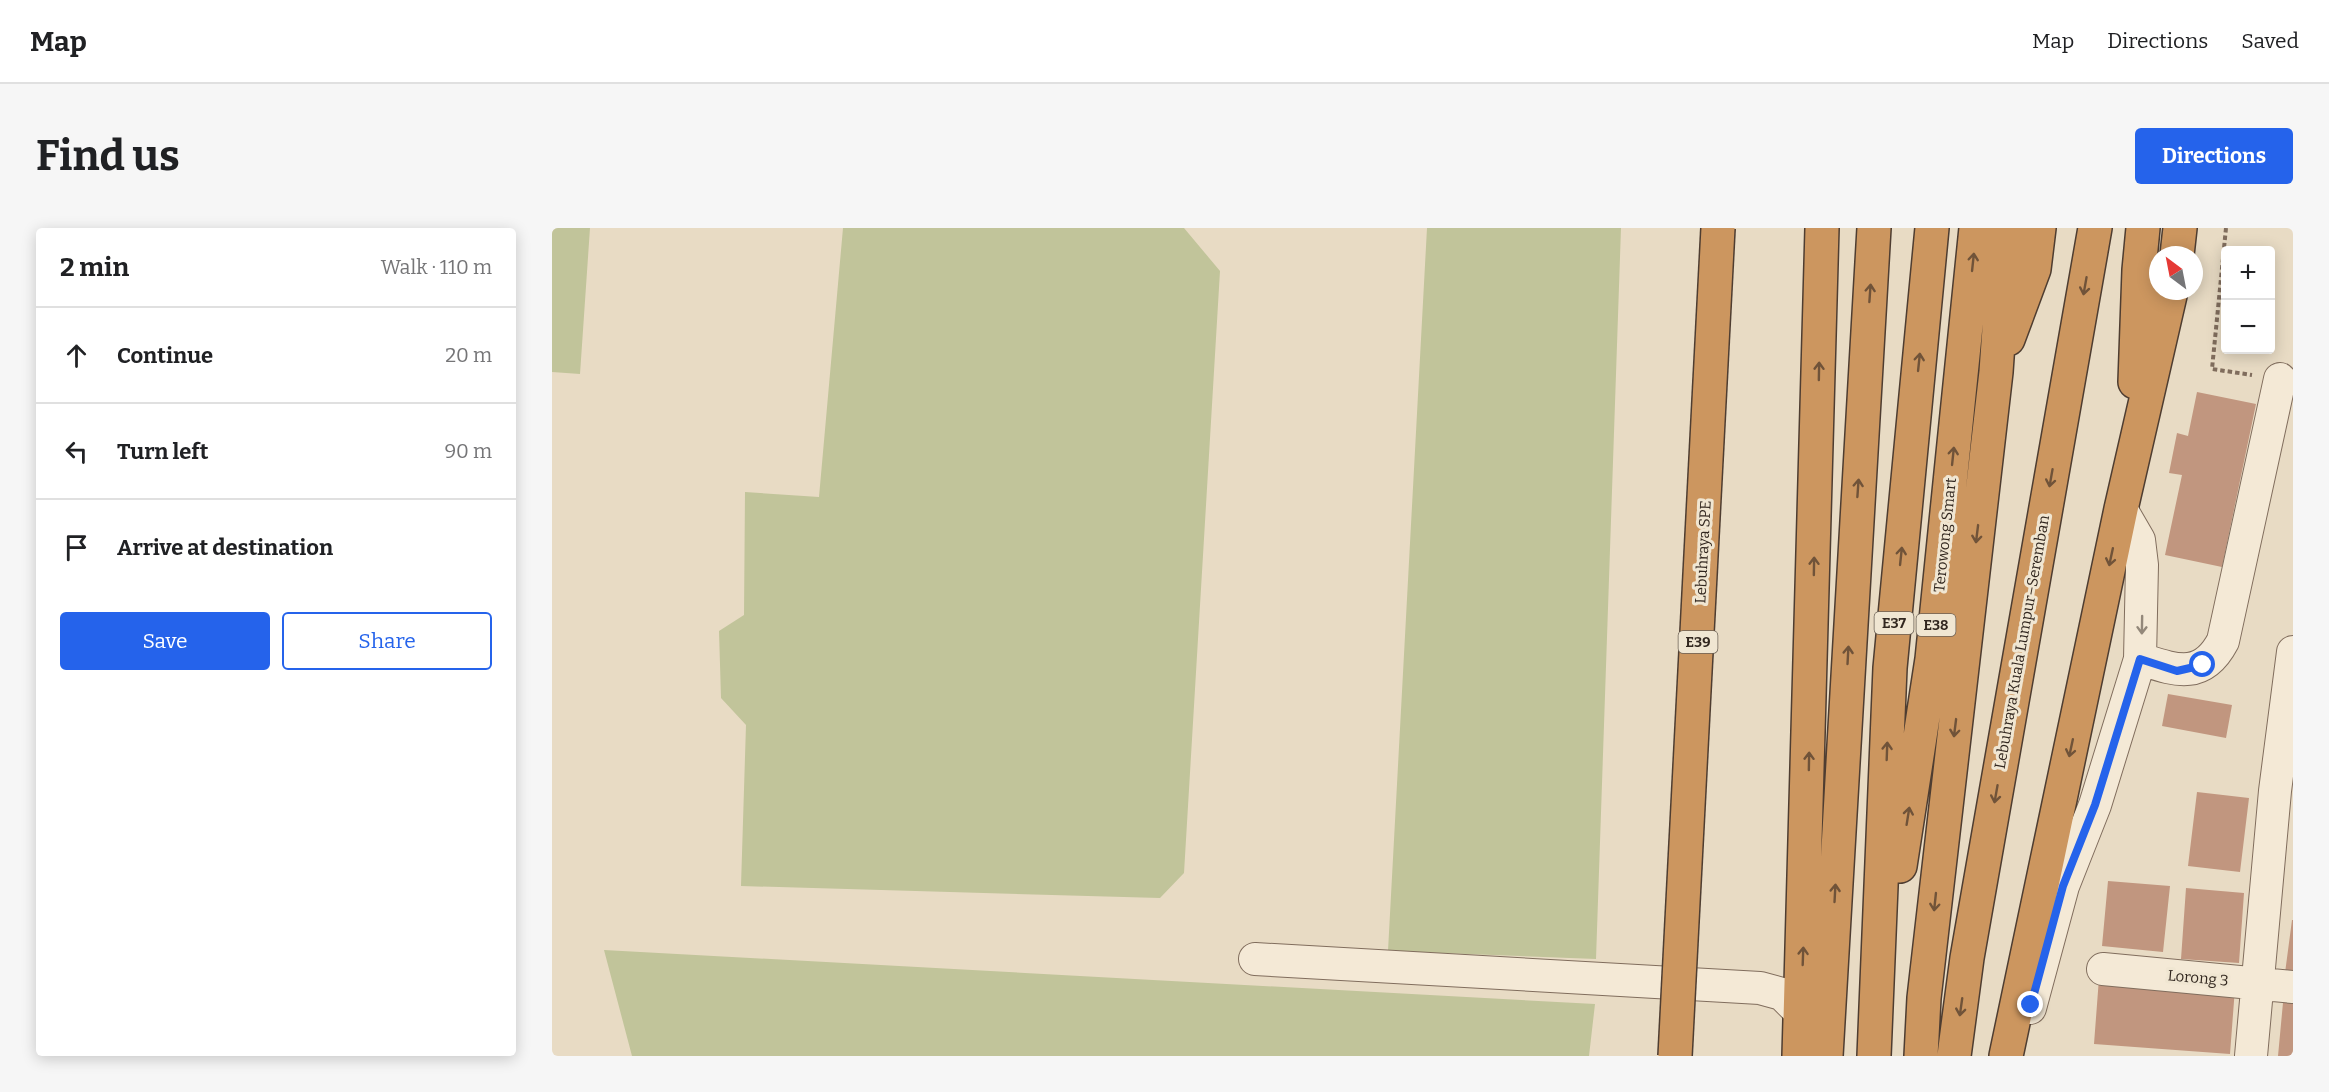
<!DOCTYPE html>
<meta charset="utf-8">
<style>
:root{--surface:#fff;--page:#f6f6f6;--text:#202124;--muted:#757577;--line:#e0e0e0;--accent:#2563eb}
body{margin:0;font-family:Bitter,serif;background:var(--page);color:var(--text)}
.controls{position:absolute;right:18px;top:18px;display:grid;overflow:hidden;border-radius:6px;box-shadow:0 3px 15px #0003}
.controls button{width:54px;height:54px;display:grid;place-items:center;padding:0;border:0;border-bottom:2px solid var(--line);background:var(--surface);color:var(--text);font:30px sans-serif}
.compass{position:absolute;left:1597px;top:18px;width:54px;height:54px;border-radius:50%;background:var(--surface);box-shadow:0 3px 15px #0003;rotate:328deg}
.stop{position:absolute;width:18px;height:18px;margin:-14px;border:4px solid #2563eb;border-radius:50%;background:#fff}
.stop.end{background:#2563eb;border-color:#fff;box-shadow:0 2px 6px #0008}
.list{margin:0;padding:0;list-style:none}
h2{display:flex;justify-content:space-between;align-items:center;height:78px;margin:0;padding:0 24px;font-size:26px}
h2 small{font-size:20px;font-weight:400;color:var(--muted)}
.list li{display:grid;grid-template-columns:39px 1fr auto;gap:18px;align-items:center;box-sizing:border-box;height:96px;padding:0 24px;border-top:2px solid var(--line)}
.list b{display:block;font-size:22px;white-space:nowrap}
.list em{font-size:20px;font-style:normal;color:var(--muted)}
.actions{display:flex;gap:12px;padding:18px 24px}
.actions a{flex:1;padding:14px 0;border:2px solid var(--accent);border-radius:6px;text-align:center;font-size:21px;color:var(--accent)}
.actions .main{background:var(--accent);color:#fff}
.icon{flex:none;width:33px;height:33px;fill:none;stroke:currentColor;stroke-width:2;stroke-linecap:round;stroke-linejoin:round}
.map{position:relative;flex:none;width:1741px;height:828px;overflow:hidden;border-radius:6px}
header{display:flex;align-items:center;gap:36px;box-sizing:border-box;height:84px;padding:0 30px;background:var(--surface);border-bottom:2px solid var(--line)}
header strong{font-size:28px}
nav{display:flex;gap:33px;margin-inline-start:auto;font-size:21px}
.intro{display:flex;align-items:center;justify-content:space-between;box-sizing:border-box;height:144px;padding:0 36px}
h1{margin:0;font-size:42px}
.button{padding:15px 27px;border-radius:6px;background:var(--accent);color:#fff;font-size:21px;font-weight:700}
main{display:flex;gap:36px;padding:0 36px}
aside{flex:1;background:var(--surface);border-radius:6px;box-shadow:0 3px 15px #0003}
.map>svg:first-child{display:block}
.green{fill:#c1c49a}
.building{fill:#c1967f}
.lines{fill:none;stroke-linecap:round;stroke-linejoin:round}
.minor-casing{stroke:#806d5d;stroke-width:34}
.highway-casing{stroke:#4e3d31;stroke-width:36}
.path{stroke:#806d5d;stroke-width:4;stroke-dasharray:4.5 3;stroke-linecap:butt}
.minor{stroke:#f4e9d6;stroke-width:32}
.highway{stroke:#cc965f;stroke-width:33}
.highway-bridge-casing{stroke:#4e3d31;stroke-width:36;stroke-linecap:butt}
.highway-bridge{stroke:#cc965f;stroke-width:33}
.oneway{stroke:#705339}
.oneway2{stroke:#93887a}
.route{stroke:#2563eb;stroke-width:8}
.labels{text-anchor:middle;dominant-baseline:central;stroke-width:6;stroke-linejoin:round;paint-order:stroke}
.shield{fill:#f0e6d2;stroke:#6b6055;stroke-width:1.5}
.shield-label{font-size:14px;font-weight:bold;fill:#32271f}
.street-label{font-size:15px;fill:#32271f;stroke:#f0e6d2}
</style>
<header>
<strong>Map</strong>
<nav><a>Map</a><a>Directions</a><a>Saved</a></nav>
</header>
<div class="intro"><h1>Find us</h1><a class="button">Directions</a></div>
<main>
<aside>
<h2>2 min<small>Walk · 110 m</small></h2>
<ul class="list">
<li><svg class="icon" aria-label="ahead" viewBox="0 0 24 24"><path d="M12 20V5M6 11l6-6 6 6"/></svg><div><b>Continue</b></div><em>20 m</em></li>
<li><svg class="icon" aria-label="left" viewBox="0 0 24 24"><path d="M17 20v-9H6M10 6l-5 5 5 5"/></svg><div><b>Turn left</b></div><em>90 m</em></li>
<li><svg class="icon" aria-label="arrive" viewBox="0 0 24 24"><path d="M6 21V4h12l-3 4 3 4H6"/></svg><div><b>Arrive at destination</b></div></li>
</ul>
<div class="actions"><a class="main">Save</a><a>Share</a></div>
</aside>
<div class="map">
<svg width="1741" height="828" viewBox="0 0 1741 828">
<rect width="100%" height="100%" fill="#e8dbc4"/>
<path class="green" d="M 0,0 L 38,0 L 28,146 L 0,144 Z
M 291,0 L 632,0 L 668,43 L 632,645 L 608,670 L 189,658 L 194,497 L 169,470 L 167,403 L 192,387 L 193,264 L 267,269 Z
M 875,0 L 1069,0 L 1044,731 L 836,723 Z
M 52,722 L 1043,776 L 1037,828 L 80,828 Z"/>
<path class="building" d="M 1645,164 L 1704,176 L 1670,339 L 1613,327 L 1630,247 L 1617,245 L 1625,205 L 1636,208 Z
M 1616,466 L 1680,477 L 1674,510 L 1610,498 Z
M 1645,564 L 1697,570 L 1688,644 L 1636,638 Z
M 1556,653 L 1618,658 L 1611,724 L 1550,718 Z
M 1634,660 L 1692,665 L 1687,735 L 1629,731 Z
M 1740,692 L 1741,692 L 1741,746 L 1733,745 Z
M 1547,750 L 1683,760 L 1678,826 L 1542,816 Z
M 1732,764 L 1741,765 L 1741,828 L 1726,828 Z"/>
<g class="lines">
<g class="minor-casing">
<path id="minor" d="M 1588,431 C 1623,442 1650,453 1671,413 L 1728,151
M 703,731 L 1208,760 L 1230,766 L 1249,785
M 1551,741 L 1741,759
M 1478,780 L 1511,658 L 1543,577 L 1588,431 L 1590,337 L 1587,312 L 1569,281
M 1699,828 L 1723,563 L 1741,424"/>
</g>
<g class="highway-casing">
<path id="highway" d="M 1625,27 L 1628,0
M 1456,111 L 1482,41 L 1487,0
M 1583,154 L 1587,42 L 1591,0
M 1348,638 L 1380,431 L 1424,0
M 1247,828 L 1270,0
M 1274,828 L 1322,0
M 1322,828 L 1338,440 L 1380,0
M 1369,828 L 1372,770 L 1444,144 L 1454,0
M 1402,828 L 1415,730 L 1543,0
M 1454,828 L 1569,281 L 1619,63"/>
</g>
<path class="path" d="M 1674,0 L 1660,141 L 1700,147"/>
<use href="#minor" class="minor"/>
<use href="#highway" class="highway"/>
<g class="highway-bridge-casing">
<path id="highway-bridge" d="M 1123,828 L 1166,0"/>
</g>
<use href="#highway-bridge" class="highway-bridge"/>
</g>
<defs><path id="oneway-shaft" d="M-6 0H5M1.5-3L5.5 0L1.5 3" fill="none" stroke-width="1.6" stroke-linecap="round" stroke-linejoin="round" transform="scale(1.5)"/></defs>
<g class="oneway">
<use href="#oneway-shaft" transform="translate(1421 34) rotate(-84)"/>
<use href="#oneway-shaft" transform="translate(1533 58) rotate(100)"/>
<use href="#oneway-shaft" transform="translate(1318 65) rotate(-86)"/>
<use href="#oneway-shaft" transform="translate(1367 134) rotate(-84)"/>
<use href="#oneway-shaft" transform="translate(1267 143) rotate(-89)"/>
<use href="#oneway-shaft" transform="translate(1401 228) rotate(-84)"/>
<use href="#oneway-shaft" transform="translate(1499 250) rotate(100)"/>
<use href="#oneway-shaft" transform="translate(1306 260) rotate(-86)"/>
<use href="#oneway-shaft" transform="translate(1425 306) rotate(97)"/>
<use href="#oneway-shaft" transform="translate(1349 328) rotate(-84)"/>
<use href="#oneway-shaft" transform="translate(1559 329) rotate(102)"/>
<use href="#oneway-shaft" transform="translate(1262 338) rotate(-89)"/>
<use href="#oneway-shaft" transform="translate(1296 427) rotate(-87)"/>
<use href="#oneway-shaft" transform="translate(1403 500) rotate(97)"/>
<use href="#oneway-shaft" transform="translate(1519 520) rotate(102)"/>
<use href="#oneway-shaft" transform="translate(1335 523) rotate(-88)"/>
<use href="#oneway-shaft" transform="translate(1257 533) rotate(-89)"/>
<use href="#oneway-shaft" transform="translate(1444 566) rotate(100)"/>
<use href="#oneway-shaft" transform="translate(1356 588) rotate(-81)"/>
<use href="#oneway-shaft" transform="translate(1283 665) rotate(-87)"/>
<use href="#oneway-shaft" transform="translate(1383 674) rotate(96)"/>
<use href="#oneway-shaft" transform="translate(1251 728) rotate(-88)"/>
<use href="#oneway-shaft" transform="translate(1409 779) rotate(98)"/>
</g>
<use class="oneway2" href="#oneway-shaft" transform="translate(1590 397) rotate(91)"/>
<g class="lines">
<path class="route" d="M 1479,777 L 1511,658 L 1543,577 L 1588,431 L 1625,443 L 1651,437"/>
</g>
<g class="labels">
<g class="shield">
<rect x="1322.5" y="384" width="39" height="22" rx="4.5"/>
<rect x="1364.5" y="386" width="39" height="22" rx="4.5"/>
<rect x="1126.5" y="403" width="39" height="22" rx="4.5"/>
</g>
<g class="shield-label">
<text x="1342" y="395">E37</text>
<text x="1384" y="397">E38</text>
<text x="1146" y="414">E39</text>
</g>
<g class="street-label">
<text transform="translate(1393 307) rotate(-84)">Terowong Smart</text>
<text transform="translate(1151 324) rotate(-87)">Lebuhraya SPE</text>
<text transform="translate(1470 414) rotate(-80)">Lebuhraya Kuala Lumpur–Seremban</text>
<text transform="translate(1646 750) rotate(5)">Lorong 3</text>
</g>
</g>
</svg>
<div class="controls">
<button>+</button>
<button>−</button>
</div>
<svg class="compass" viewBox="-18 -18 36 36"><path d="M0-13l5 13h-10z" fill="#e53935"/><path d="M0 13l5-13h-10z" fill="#757577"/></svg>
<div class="stop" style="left:1651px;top:437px"></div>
<div class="stop end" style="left:1479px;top:777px"></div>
</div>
</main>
